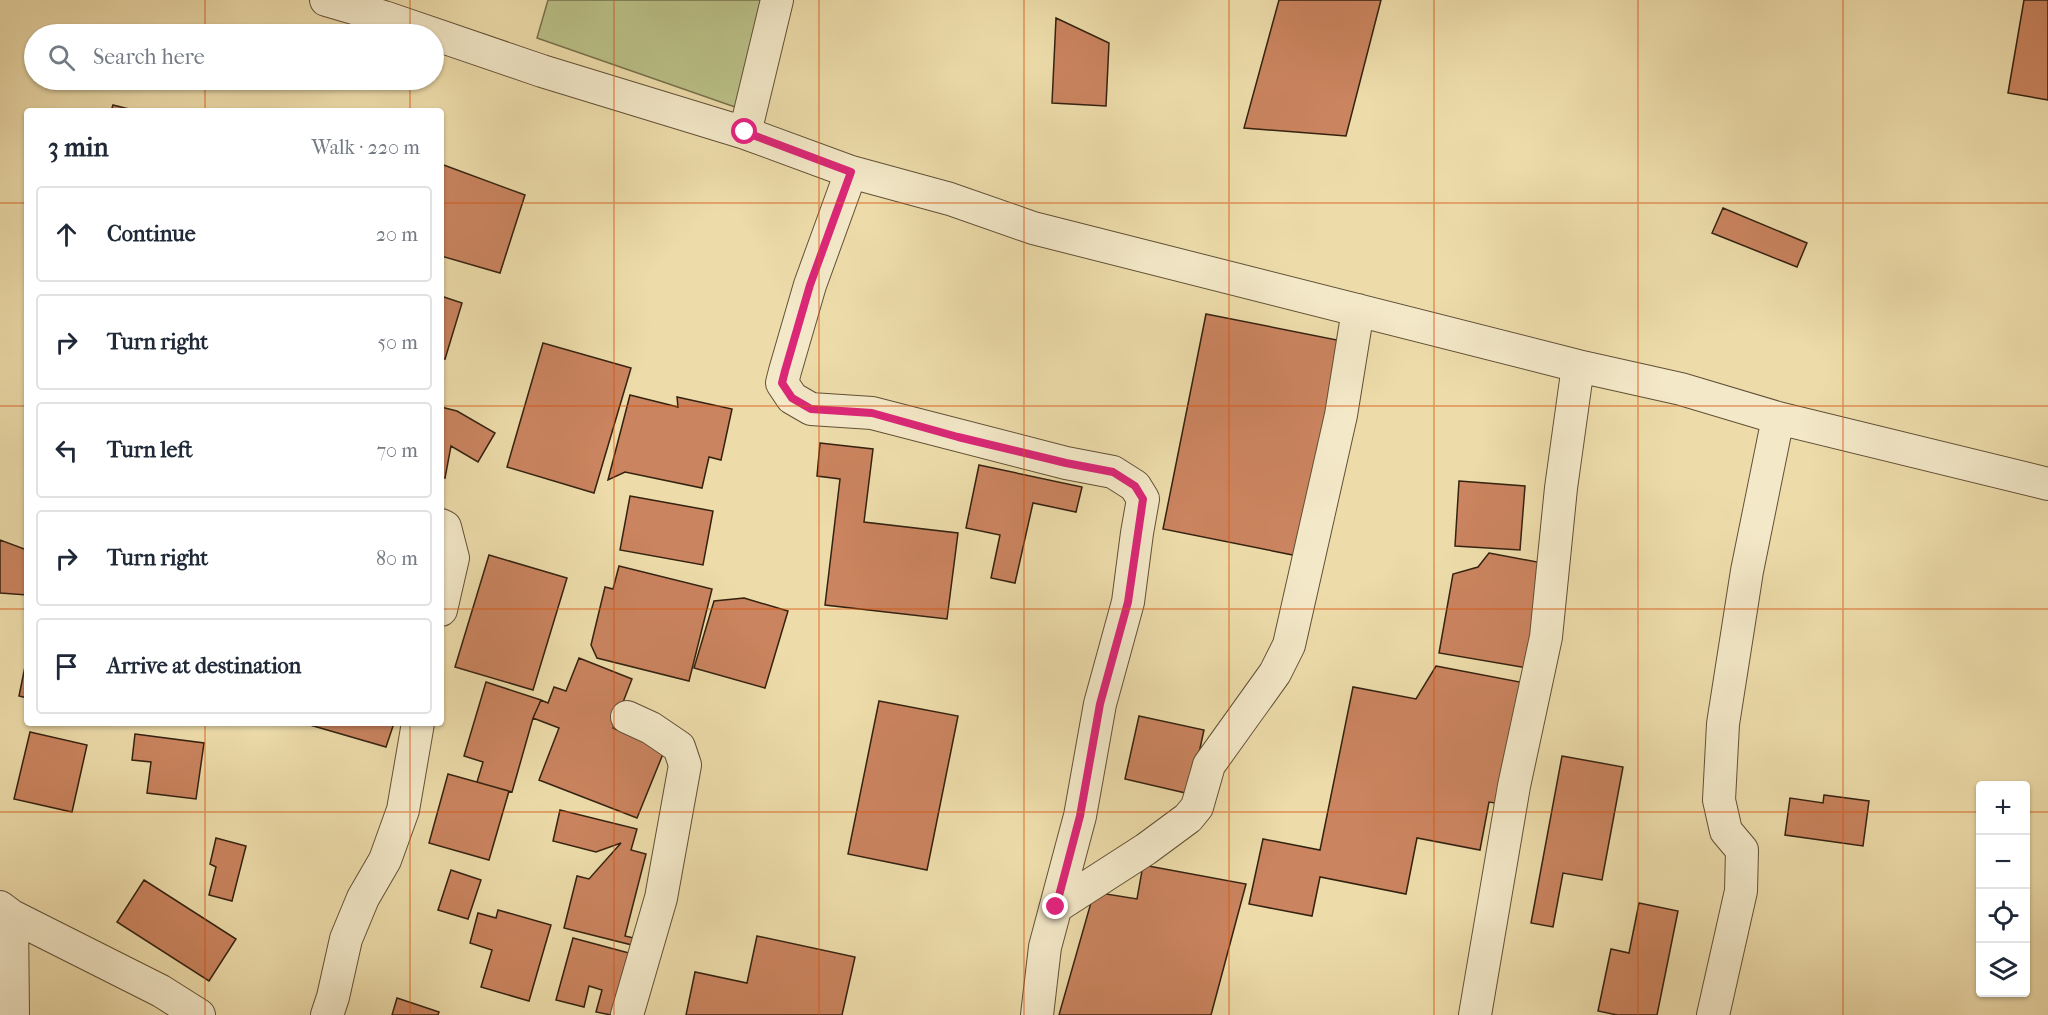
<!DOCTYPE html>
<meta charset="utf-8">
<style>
:root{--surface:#fff;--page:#f6f6f7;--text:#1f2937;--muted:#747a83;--line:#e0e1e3}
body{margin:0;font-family:"IM FELL French Canon",serif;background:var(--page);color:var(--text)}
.controls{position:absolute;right:18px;bottom:18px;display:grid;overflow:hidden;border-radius:6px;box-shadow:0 2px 4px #0004}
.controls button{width:54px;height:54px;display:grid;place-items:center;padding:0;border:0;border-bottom:2px solid var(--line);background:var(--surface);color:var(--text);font:30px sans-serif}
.stop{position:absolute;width:18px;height:18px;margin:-14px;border:4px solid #db2777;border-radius:50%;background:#fff}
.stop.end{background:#db2777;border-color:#fff;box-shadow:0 2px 6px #0008}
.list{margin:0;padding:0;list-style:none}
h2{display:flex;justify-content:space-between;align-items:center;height:78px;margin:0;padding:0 24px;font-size:26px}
h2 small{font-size:20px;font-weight:400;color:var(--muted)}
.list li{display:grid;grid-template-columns:39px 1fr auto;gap:18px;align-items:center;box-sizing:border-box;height:96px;margin:0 12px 12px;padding:0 12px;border:2px solid var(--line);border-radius:6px}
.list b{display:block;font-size:22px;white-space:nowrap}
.list em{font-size:20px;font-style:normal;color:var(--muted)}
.icon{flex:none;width:33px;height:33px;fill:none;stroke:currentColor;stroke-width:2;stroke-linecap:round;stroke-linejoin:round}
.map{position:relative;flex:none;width:2048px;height:1015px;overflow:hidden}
.search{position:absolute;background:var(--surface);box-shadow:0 2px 4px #0004;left:24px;top:24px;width:420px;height:66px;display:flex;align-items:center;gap:15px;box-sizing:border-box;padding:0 21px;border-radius:33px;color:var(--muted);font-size:22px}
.panel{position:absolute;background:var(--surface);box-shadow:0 2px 4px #0004;left:24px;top:108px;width:420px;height:618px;border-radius:6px}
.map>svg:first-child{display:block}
.green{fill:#bac087;stroke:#77714c;stroke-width:1.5}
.building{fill:#ca845f;stroke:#342210;stroke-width:1.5}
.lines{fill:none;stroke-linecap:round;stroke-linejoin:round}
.street-casing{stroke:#625036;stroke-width:34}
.street{stroke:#f3e8c8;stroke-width:32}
.route{stroke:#db2777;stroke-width:8}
.grid{fill:none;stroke:#d6540c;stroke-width:1.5;stroke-opacity:0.55}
</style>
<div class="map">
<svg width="2048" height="1015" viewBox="0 0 2048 1015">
<rect width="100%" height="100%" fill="#eddcaa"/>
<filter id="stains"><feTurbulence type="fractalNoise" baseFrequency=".00333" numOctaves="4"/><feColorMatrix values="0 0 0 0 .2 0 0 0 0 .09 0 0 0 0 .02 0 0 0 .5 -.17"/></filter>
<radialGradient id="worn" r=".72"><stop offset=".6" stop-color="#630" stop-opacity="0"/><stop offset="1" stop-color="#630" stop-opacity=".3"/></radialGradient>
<path class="green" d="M 548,0 L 764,0 L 735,107 L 537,38 Z"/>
<path class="building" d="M 1279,0 L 1381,0 L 1346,136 L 1244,128 Z
M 2024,0 L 2048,0 L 2048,100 L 2008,93 Z
M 1056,18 L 1109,43 L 1106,106 L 1052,103 Z
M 113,105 L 137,111 L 111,111 Z
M 441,164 L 525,195 L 500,273 L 441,256 Z
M 1723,208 L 1807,243 L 1797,267 L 1712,233 Z
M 441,296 L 462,303 L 445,359 L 441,358 Z
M 1206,314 L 1342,341 L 1298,556 L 1163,529 Z
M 543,343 L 631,368 L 594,493 L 507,467 Z
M 630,395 L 678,407 L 677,397 L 732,409 L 721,460 L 709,457 L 702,488 L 625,472 L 608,480 Z
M 441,407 L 457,411 L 495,433 L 478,462 L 451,446 L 445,478 L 441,477 Z
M 820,443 L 873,449 L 864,522 L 958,533 L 947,619 L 825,605 L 840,479 L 817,476 Z
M 979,465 L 1082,487 L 1076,512 L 1033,503 L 1015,583 L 991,578 L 1000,535 L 966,528 Z
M 1459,481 L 1525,486 L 1520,550 L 1455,546 Z
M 630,496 L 713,511 L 703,565 L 620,550 Z
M 0,540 L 27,550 L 27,595 L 0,593 Z
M 1489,553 L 1553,565 L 1534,669 L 1439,653 L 1453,574 L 1478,567 Z
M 489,555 L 567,578 L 533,690 L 455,667 Z
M 619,566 L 712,589 L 689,681 L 597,658 L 591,645 L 605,587 L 613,589 Z
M 744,598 L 788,611 L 765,688 L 694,668 L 714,601 Z
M 27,657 L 27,698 L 19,696 Z
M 579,658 L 632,679 L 613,728 L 665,749 L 637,818 L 539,780 L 559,728 L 533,718 L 541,700 L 548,703 L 554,687 L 566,691 Z
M 1436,666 L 1525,683 L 1501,804 L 1489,802 L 1480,850 L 1417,838 L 1406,894 L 1320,877 L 1312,916 L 1249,904 L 1263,839 L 1320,850 L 1353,687 L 1416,699 Z
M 486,682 L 541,700 L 533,718 L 512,792 L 477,782 L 483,762 L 464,756 Z
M 879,701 L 958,716 L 927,870 L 848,854 Z
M 1139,716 L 1204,730 L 1190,794 L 1125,779 Z
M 311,723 L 394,723 L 386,747 L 310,725 Z
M 30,732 L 87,745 L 72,812 L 14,799 Z
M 135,734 L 204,743 L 196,799 L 147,793 L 151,762 L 132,760 Z
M 1562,756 L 1623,767 L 1602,880 L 1563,873 L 1553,927 L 1531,923 Z
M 448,774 L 509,791 L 489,860 L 429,843 Z
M 1824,795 L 1869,801 L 1863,846 L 1785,835 L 1790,798 L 1823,803 Z
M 560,810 L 637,829 L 631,850 L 646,854 L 625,936 L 638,939 L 636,946 L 564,928 L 577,876 L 589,879 L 621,843 L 596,852 L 553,841 Z
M 216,838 L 246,846 L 232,901 L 209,895 L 216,867 L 210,864 Z
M 1143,865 L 1246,884 L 1211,1015 L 1059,1015 L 1094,892 L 1137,899 Z
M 451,870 L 481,880 L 468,919 L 438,910 Z
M 144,880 L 236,939 L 209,981 L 117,922 Z
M 1639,903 L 1678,911 L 1657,1015 L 1617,1015 L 1598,1011 L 1611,949 L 1629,953 Z
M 498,910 L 551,925 L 529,1001 L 481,987 L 492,950 L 470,943 L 478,913 L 496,918 Z
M 757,936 L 855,957 L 842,1015 L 686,1015 L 695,972 L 747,983 Z
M 573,938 L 629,953 L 611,1015 L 596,1012 L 602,990 L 589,986 L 584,1007 L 556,1000 Z
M 397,998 L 439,1012 L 438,1015 L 392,1015 Z"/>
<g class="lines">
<g class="street-casing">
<path id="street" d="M 326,0 L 384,17 L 542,71 L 745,133 L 851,172 L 950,199 L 1033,228 L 1578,366 L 1681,389 L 1778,418 L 2048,484
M 745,133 L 777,0
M 851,172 L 810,285 L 785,371 L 782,383 L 792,398 L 811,409 L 872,413 L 1066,463 L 1113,472 L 1135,486 L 1143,499 L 1137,533 L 1128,602 L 1100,704 L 1080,816 L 1045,947 L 1037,1015
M 441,525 L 445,527 L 453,558 L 441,610
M 0,907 L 12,916 L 161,991 L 199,1015
M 1056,907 L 1146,849 L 1188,818 L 1197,807 L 1209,765 L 1275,673 L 1289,645 L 1341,415 L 1358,310
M 12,916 L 13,1015
M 327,1015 L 333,997 L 346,939 L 363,898 L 385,860 L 403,810 L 418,723
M 627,1015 L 661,898 L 685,765 L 679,747 L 651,728 L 627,717
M 1475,1015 L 1514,786 L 1546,637 L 1561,488 L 1578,366
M 1713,1015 L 1741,891 L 1742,850 L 1726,831 L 1719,800 L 1723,724 L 1747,571 L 1778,418"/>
</g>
<use href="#street" class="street"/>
</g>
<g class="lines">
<path class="route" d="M 745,132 L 851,172 L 810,285 L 785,371 L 782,383 L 792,398 L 811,409 L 872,413 L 958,437 L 1066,463 L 1113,472 L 1135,486 L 1143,499 L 1128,602 L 1100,704 L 1080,816 L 1056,907"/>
</g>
<path class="grid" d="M 205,0 L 205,34M 410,0 L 410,34M 614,0 L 614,1015M 819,0 L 819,1015M 1024,0 L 1024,1015M 1229,0 L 1229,1015M 1434,0 L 1434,1015M 1638,0 L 1638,1015M 1843,0 L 1843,1015M 205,80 L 205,111M 410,80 L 410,111M 0,203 L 27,203M 441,203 L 2048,203M 0,406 L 27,406M 441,406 L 2048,406M 0,609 L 27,609M 441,609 L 2048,609M 205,723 L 205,1015M 410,723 L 410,1015M 0,812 L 1980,812M 2026,812 L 2048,812"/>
<rect width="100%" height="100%" filter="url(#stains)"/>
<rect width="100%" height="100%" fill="url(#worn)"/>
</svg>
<div class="controls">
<button>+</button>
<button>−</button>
<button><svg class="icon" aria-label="locate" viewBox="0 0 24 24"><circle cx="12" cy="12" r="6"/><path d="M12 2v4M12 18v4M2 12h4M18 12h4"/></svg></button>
<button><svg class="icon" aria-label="layers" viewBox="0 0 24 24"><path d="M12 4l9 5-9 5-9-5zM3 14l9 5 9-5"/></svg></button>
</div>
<div class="stop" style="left:745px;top:132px"></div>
<div class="stop end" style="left:1056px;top:907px"></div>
<div class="search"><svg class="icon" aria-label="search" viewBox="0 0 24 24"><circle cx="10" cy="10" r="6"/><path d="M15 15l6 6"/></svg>Search here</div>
<section class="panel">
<h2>3 min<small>Walk · 220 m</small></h2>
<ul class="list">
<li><svg class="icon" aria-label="ahead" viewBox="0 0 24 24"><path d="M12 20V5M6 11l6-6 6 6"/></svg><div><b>Continue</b></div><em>20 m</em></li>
<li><svg class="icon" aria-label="right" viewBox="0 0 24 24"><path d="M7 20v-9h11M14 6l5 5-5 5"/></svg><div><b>Turn right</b></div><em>50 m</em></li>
<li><svg class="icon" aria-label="left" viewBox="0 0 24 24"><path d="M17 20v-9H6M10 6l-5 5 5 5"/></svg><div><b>Turn left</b></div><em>70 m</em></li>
<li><svg class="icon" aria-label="right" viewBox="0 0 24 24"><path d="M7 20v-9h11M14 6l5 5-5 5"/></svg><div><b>Turn right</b></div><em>80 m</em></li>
<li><svg class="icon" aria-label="arrive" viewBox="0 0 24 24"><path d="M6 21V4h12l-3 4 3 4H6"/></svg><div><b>Arrive at destination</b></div></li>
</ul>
</section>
</div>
